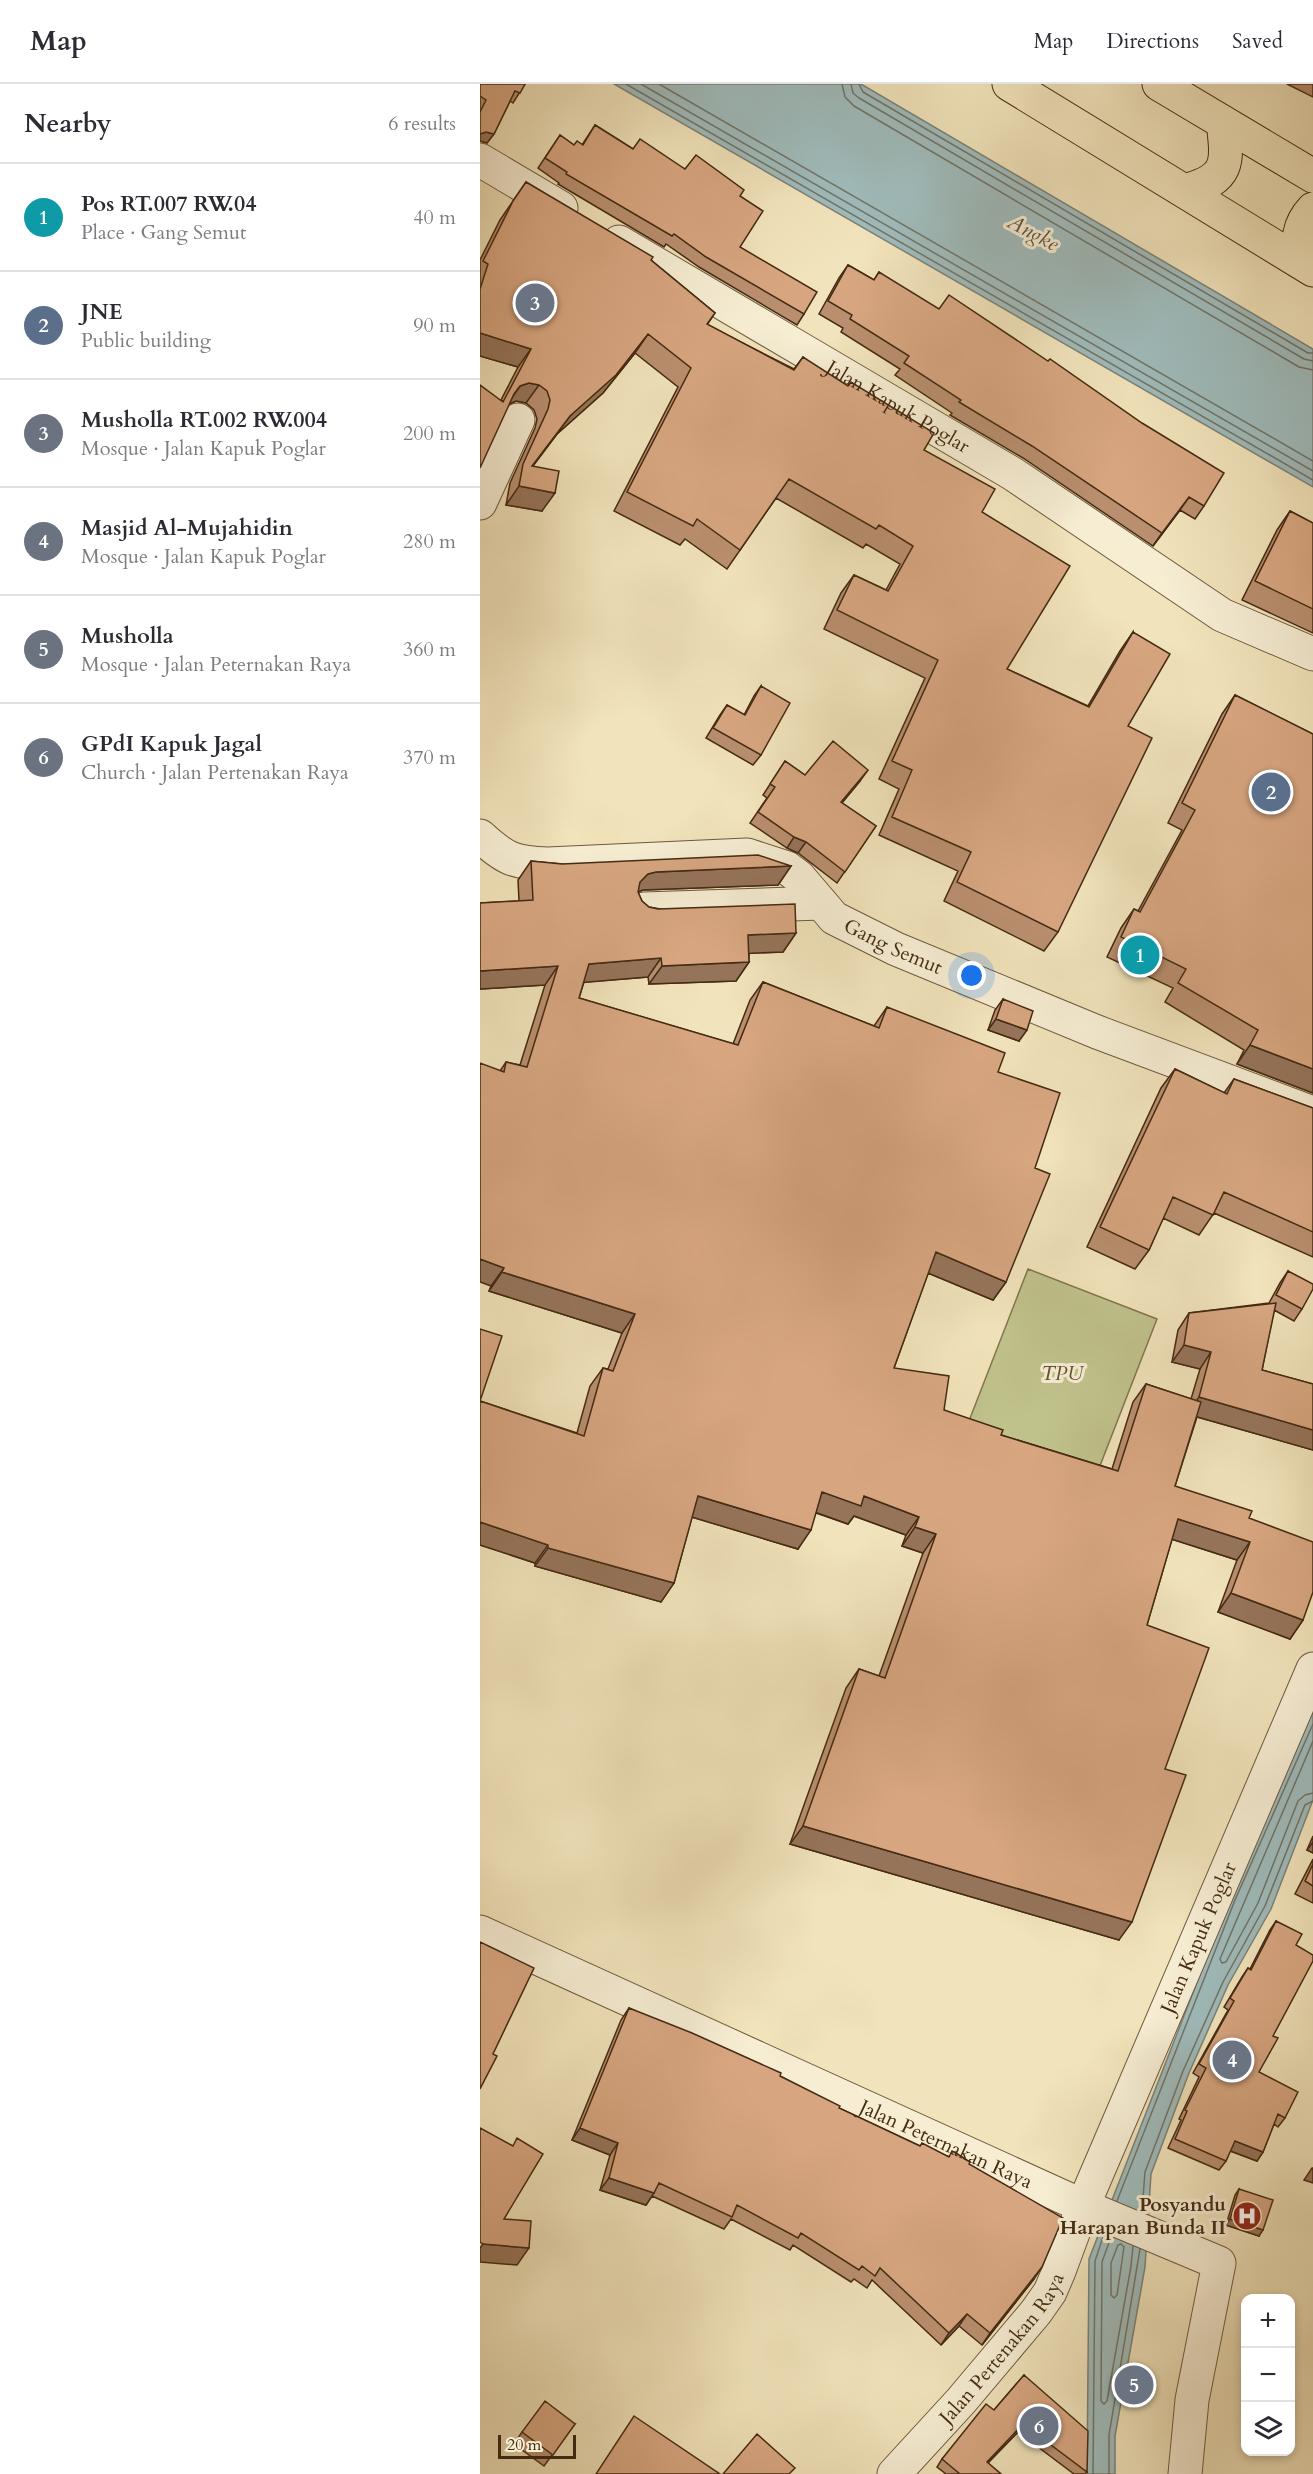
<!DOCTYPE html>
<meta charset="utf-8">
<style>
:root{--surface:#fff;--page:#f2f2f3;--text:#2b2b33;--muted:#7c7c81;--line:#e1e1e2;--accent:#111827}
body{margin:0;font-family:Cardo,serif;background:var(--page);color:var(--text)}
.controls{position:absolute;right:18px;bottom:18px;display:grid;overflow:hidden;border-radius:12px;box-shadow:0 3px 9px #0003}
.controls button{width:54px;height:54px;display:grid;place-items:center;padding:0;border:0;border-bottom:2px solid var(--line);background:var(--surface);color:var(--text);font:30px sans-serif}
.scale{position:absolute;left:18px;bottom:15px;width:78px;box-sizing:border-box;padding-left:6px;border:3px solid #442b12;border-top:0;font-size:16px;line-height:21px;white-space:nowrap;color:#442b12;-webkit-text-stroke:4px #f6edd3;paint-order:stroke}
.you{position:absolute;left:492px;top:892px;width:21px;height:21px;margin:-15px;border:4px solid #fff;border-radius:50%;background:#1a73e8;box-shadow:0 0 0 9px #1a73e833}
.badge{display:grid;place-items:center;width:39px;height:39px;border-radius:50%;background:var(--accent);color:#fff;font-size:20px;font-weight:700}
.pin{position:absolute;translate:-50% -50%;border:3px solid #fff;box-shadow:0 2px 6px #0006}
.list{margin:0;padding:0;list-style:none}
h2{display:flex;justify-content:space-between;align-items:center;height:78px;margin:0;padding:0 24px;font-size:26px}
h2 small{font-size:20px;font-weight:400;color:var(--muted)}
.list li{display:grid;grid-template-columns:39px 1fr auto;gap:18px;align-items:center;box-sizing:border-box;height:108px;padding:0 24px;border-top:2px solid var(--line)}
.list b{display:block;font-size:22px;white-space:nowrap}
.list p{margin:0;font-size:20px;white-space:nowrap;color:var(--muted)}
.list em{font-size:20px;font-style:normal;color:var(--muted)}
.icon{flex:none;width:33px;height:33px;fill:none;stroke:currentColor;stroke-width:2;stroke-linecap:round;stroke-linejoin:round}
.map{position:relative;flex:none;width:833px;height:2390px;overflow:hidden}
header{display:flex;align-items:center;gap:36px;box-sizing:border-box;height:84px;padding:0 30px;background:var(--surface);border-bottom:2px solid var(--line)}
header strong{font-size:28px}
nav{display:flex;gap:33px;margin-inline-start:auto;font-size:21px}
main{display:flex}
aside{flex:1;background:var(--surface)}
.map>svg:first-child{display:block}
.green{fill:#c0c28c;stroke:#82764f;stroke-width:1.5}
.water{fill:#9fbbbb;stroke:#7b8177;stroke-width:1.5}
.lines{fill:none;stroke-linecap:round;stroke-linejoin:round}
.shore{stroke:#727366;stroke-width:1.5}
.minor-casing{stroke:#6f593c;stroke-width:35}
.major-casing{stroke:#442b12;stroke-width:35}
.minor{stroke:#f6edd3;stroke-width:33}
.major{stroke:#f1e3bb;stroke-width:33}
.wall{fill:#b98f6f;stroke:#442b12;stroke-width:1.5}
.shaded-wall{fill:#96745a;stroke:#442b12;stroke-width:1.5}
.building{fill:#d7a681;stroke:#442b12;stroke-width:1.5}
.labels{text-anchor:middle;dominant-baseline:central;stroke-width:6;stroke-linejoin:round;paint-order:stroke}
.street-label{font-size:20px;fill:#442b12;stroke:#f6edd3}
.park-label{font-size:20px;font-style:italic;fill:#635130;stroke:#f6edd3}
.poi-label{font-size:20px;font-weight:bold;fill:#442b12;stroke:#f6edd3;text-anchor:end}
.water-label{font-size:21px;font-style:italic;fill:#5b4f3c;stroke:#f6edd3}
</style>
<header>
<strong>Map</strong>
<nav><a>Map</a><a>Directions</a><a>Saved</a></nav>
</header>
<main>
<aside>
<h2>Nearby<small>6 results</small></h2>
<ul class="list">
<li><span class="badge" style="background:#0f9aa8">1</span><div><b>Pos RT.007 RW.04</b><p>Place · Gang Semut</p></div><em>40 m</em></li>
<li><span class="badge" style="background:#5c6f8a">2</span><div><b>JNE</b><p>Public building</p></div><em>90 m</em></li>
<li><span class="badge" style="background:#6b7280">3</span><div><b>Musholla RT.002 RW.004</b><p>Mosque · Jalan Kapuk Poglar</p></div><em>200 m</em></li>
<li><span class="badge" style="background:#6b7280">4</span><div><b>Masjid Al-Mujahidin</b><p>Mosque · Jalan Kapuk Poglar</p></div><em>280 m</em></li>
<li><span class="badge" style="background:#6b7280">5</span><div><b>Musholla</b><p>Mosque · Jalan Peternakan Raya</p></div><em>360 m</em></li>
<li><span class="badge" style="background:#6b7280">6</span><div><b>GPdI Kapuk Jagal</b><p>Church · Jalan Pertenakan Raya</p></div><em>370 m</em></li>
</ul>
</aside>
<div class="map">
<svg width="833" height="2390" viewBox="0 0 833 2390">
<rect width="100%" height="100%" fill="#f1e3bb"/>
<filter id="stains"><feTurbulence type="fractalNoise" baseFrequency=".00333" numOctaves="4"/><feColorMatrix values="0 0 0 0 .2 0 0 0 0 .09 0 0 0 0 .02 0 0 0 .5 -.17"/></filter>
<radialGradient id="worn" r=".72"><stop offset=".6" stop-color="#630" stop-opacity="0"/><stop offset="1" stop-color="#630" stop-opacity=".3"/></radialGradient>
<path class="green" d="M 548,1185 L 677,1235 L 616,1392 L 487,1342 Z"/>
<path class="water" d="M 134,0 L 381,0 L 833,265 L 833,403 Z
M 833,1627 L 833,1716 L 791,1825 L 748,1901 L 709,1989 L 671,2090 L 665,2183 L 635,2352 L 635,2390 L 607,2390 L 609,2175 L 750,1814 Z"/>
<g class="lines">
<path class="shore" d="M 146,0 L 833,396
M 161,0 L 833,387
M 179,0 L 833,377
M 362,0 L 365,13 L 374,22 L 819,283 L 833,286
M 371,0 L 373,9 L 379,14 L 824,275 L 833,277
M 379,0 L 383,8 L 828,269 L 833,269
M 833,1657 L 740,1875 L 742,1879 L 746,1878 L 778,1819 L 818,1717 L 825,1711 L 833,1709
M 637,2117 L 755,1816 L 833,1640
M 662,2127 L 665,2088 L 703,1987 L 743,1898 L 785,1822 L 825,1721 L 833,1717
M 631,2153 L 622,2178 L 621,2317 L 624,2320 L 627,2317 L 651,2182 L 653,2162
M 641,2160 L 644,2163 L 637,2211 L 634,2214 L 631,2211 L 631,2179 L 638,2161 Z
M 613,2390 L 615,2177 L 624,2150
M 629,2390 L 629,2351 L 660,2165"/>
<g class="minor-casing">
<g id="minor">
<path d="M 0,76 L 81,124"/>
<path id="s1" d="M 139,158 L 533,390 L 742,531 L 833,570"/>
<path d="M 0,419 L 38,336"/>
<path id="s2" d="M 0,752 C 25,775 34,779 68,780 L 267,771 L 307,784 L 319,793 L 354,834 L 416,865 L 617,948 L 833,1029"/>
<path d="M 164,825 L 341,819"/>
<path id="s3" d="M 0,1848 L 603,2122 L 739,2179 L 712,2316 L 705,2390"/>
<path id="s4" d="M 414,2390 L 481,2317 L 556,2228 L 570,2208 L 579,2187 L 603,2122 L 833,1585"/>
</g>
</g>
<g class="major-casing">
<path id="major" d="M 529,0 L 833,186
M 679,0 L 833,92
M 704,107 C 750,95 748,79 743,38
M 821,178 C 817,157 818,141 833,125"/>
</g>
<use href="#minor" class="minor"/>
<use href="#major" class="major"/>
</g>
<path class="wall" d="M 0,0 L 45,0 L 33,19 L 30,17 L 14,50 L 7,59 L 0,57 Z
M 807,0 L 833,0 L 833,13 Z
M 115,41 L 153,65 L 205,85 L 260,112 L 260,163 L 324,230 L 317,241 L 219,183 L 186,160 L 184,163 L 78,100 L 79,99 L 58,84 L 80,51 L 94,61 L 102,61 Z
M 46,98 L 171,176 L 235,229 L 227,241 L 314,285 L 323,273 L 444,366 L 502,428 L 527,585 L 608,622 L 640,567 L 653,548 L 648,642 L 578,848 L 564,867 L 464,817 L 478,787 L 399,751 L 419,705 L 399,695 L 445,594 L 344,545 L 361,509 L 374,491 L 406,506 L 420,480 L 386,460 L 383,464 L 296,414 L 247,485 L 205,455 L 200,461 L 134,427 L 198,303 L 155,269 L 123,309 L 77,350 L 53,382 L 62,427 L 26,421 L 30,399 L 55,344 L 57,335 L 54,326 L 46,319 L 36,317 L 29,320 L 21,316 L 38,283 L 0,272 L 0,176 L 20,136 Z
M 368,181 L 394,196 L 399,188 L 724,422 L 715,435 L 700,426 L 673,462 L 543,374 L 470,331 L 472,329 L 415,291 L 420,285 L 361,248 L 363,244 L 339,230 L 359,194 Z
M 810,427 L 833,439 L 833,549 L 762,516 L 797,446 Z
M 281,602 L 281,671 L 273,681 L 226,654 L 240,631 L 247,621 L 264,631 L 274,612 Z
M 755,611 L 833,650 L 833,1009 L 757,980 L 764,966 L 685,918 L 693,904 L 627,873 L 641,844 L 654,825 L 658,827 L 702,746 L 688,739 L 742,630 Z
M 305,677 L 325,691 L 380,697 L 362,719 L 396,742 L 357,799 L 318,769 L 307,764 L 270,739 L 287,714 L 283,711 Z
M 51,777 L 82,780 L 311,782 L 298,801 L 163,806 L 158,808 L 162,817 L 169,823 L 316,849 L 303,868 L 269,869 L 269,878 L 256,897 L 169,900 L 168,893 L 104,898 L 99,914 L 253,960 L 270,916 L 283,898 L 394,942 L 407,923 L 518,988 L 555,1084 L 526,1198 L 513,1216 L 448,1189 L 414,1284 L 464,1326 L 521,1351 L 632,1385 L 653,1318 L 666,1300 L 711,1315 L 720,1285 L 692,1278 L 698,1246 L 709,1229 L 789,1219 L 800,1199 L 808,1187 L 822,1225 L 814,1237 L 794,1226 L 782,1286 L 833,1300 L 833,1366 L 717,1333 L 695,1402 L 769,1434 L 823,1536 L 810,1555 L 738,1528 L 757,1476 L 692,1455 L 667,1541 L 685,1685 L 639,1856 L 310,1760 L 366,1604 L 379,1585 L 399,1592 L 443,1469 L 422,1462 L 426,1451 L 374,1432 L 368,1440 L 336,1429 L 318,1465 L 212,1433 L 194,1499 L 181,1518 L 55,1482 L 55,1479 L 0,1461 L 0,1245 L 0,1317 L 97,1349 L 110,1302 L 123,1284 L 128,1285 L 142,1249 L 9,1207 L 11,1202 L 20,987 L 26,978 L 40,981 L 65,901 L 0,905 L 0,819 L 39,817 L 38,796 Z
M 523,915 L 539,957 L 508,946 L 515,926 Z
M 695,985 L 744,1009 L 754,995 L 833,1024 L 833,1173 L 734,1129 L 719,1151 L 683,1134 L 669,1166 L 655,1185 L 607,1163 L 681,1004 Z
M 833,1752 L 833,1769 L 827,1766 Z
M 833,1775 L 833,1819 L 815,1810 Z
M 796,1837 L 816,1861 L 793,1952 L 779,1988 L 805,2034 L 798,2043 L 794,2040 L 783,2068 L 777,2077 L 750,2067 L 746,2077 L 739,2086 L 688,2064 L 701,2036 L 699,2035 L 719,1993 L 713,1989 L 748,1926 L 744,1923 L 762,1893 L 768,1884 L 770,1885 L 790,1846 Z
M 149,1924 L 300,1992 L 359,2024 L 440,2062 L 489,2080 L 554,2195 L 502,2261 L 479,2242 L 461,2261 L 392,2196 L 387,2204 L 374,2195 L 371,2198 L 313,2161 L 310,2166 L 251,2135 L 244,2145 L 172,2112 L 166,2121 L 120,2106 L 130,2071 L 92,2056 L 141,1936 Z
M 759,2105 L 779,2152 L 746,2141 L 755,2111 Z
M 544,2291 L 607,2388 L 605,2390 L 594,2390 L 538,2348 L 508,2379 L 521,2390 L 466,2390 L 457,2383 L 462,2375 L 514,2326 Z
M 95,2340 L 64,2382 L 34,2360 L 42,2348 Z"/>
<path class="shaded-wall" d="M 6,48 L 14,50 L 7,59 L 0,57 L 0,50 Z
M 0,249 L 51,265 L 38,283 L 0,272 Z
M 168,250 L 155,269 L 123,309 L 77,350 L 39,400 L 90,332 Z
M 49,299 L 59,301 L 46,319 L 36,317 L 27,321 L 40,302 Z
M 39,402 L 75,409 L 62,427 L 26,421 Z
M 709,413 L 700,426 L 673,462 L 682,449 Z
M 388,686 L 380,697 L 353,729 L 361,718 Z
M 314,753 L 326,758 L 318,769 L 307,764 Z
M 311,782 L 298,801 L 163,806 L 155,809 L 160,798 L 168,790 L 176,788 Z
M 316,849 L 303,868 L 255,870 L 268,851 Z
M 181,874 L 168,893 L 96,899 L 109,880 Z
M 269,878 L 256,897 L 169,900 L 182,882 Z
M 78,882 L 65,901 L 0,905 L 0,887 Z
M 516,935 L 547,946 L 539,957 L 508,946 Z
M 770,961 L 833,985 L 833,1009 L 757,980 Z
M 456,1168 L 526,1198 L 513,1216 L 443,1187 Z
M 0,1175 L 24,1184 L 11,1202 L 0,1198 Z
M 22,1188 L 155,1230 L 142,1249 L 9,1207 Z
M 704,1261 L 731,1268 L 720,1285 L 692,1278 Z
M 719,1313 L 833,1346 L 833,1366 L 707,1330 Z
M 342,1408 L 384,1412 L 439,1433 L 426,1451 L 374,1432 L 368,1440 L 329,1426 Z
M 218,1412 L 331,1446 L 318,1465 L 205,1431 Z
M 698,1435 L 770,1458 L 757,1476 L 685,1453 Z
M 0,1438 L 68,1461 L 55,1479 L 0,1461 Z
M 435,1443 L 456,1450 L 443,1469 L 422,1462 Z
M 68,1464 L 194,1499 L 181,1518 L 55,1482 Z
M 751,1509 L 823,1536 L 810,1555 L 738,1528 Z
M 323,1742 L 652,1838 L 639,1856 L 310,1760 Z
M 833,1758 L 833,1769 L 827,1766 Z
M 100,2044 L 138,2059 L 130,2071 L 92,2056 Z
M 755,2057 L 783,2068 L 777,2077 L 748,2066 Z
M 832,2084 L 833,2084 L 833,2099 L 824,2096 Z
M 129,2094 L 174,2109 L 166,2121 L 120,2106 Z
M 750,2135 L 783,2146 L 779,2152 L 746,2141 Z
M 3,2160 L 49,2164 L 37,2181 L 0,2178 L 0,2164 Z
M 562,2183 L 554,2195 L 502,2261 L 510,2249 Z
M 487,2230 L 479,2242 L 461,2261 L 469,2249 Z
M 543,2340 L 538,2348 L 501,2386 L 507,2378 Z"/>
<path class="building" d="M 0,0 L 45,0 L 40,9 L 35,7 L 14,50 L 6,48 L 0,50 L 0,28 L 6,16 L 0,12 Z
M 115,41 L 153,65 L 160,55 L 205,85 L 216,71 L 264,106 L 260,112 L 283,127 L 260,163 L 337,208 L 324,230 L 226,173 L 194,150 L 192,152 L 86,90 L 87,88 L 65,74 L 80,51 L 94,61 L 97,57 L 103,61 Z
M 46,98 L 173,173 L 171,176 L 235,229 L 227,240 L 314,286 L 323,273 L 368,302 L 371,298 L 454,349 L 444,366 L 515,405 L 502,428 L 590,482 L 527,585 L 609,623 L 653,548 L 690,570 L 648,642 L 672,654 L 578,848 L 477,798 L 491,768 L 412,733 L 432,686 L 412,677 L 458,576 L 357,526 L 374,491 L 408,507 L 433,462 L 399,441 L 396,445 L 309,395 L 260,466 L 217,435 L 213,442 L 147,408 L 211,284 L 168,250 L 136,291 L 90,332 L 52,382 L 79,387 L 75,409 L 39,402 L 43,380 L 68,325 L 70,316 L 67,307 L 59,301 L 49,299 L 40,302 L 34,310 L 0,384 L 0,301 L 23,318 L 51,265 L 0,249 L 0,205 L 8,180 L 3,177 L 33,117 Z
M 368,181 L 394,196 L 399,188 L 459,225 L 469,211 L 568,277 L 570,275 L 662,339 L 744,389 L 724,422 L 709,413 L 682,449 L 552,362 L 479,318 L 481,316 L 424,279 L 429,272 L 370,235 L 372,231 L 348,217 Z
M 810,427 L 833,439 L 833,525 L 775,497 Z
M 281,602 L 310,619 L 281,671 L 233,644 L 247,621 L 265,631 Z
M 755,611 L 833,650 L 833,985 L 770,961 L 778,946 L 698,899 L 706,885 L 641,853 L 654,825 L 660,828 L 715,726 L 702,719 Z
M 353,657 L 388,686 L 361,718 L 396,742 L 365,788 L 326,758 L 314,753 L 278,728 L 295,703 L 290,700 L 305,677 L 325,691 Z
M 278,771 L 311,782 L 176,788 L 168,790 L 160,798 L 158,808 L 162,817 L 169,823 L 178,825 L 315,820 L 316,849 L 268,851 L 269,878 L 182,882 L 181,874 L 109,880 L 99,914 L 258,961 L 283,898 L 399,944 L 407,923 L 525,969 L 518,988 L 580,1009 L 555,1084 L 570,1090 L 526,1198 L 456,1168 L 414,1284 L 469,1292 L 464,1326 L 523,1346 L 521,1351 L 638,1387 L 666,1300 L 721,1318 L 695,1402 L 772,1427 L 769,1434 L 833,1458 L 833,1508 L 823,1536 L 751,1509 L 770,1458 L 698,1435 L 667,1541 L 729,1564 L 685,1685 L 706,1691 L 652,1838 L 323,1742 L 379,1585 L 405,1594 L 456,1450 L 435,1443 L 439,1433 L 384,1412 L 381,1422 L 342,1408 L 331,1446 L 218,1412 L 194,1499 L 68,1464 L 68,1461 L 0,1438 L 0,1245 L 22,1252 L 0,1317 L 104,1352 L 123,1284 L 133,1287 L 155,1230 L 22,1188 L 24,1184 L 0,1175 L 0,979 L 24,988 L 26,978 L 47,983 L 78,882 L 0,887 L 0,819 L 53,816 L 51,777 L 82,780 Z
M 523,915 L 553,927 L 547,946 L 516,935 Z
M 695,985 L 747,1010 L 754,995 L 833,1024 L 833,1148 L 744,1108 L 733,1131 L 693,1113 L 669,1166 L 620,1143 Z
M 808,1187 L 833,1200 L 833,1205 L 822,1225 L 796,1211 Z
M 796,1219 L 782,1286 L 833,1300 L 833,1346 L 719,1313 L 731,1268 L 704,1261 L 709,1229 Z
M 833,1780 L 833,1802 L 825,1797 Z
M 796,1837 L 822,1850 L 816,1861 L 833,1871 L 833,1877 L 793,1952 L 798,1954 L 779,1988 L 818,2008 L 805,2034 L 798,2030 L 783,2068 L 755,2057 L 746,2077 L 695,2055 L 707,2027 L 705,2026 L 726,1984 L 719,1980 L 754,1917 L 750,1914 L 768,1884 L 771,1886 Z
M 0,1858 L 54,1884 L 13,1970 L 17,1972 L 0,2005 Z
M 149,1924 L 212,1949 L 301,1989 L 300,1992 L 360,2022 L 359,2024 L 440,2062 L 442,2059 L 469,2073 L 472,2067 L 476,2069 L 490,2078 L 489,2080 L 583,2134 L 562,2183 L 510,2249 L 487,2230 L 469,2249 L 400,2184 L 395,2192 L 382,2182 L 379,2186 L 321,2149 L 318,2154 L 257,2121 L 252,2133 L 179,2099 L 174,2109 L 129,2094 L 138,2059 L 100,2044 Z
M 0,2044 L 33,2062 L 37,2054 L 63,2070 L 24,2135 L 51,2137 L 49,2164 L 3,2160 L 0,2158 Z
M 759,2105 L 793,2116 L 783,2146 L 750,2135 Z
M 544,2291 L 608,2347 L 607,2388 L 543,2340 L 507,2378 L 521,2390 L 480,2390 L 462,2375 L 506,2320 L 514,2326 Z
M 65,2317 L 95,2340 L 73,2371 L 42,2348 Z
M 154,2332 L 240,2390 L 116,2390 Z
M 277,2350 L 315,2384 L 309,2390 L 243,2390 Z"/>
<defs>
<g id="hospital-disc" transform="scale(1.5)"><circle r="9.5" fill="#8f2418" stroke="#f6edd3"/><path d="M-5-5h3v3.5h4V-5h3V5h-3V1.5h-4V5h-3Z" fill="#fff"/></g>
</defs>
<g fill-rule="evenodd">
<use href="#hospital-disc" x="767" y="2132"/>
</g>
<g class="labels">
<g class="street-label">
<text stroke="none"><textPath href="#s1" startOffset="324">Jalan Kapuk Poglar</textPath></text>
<text stroke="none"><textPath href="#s2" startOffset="452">Gang Semut</textPath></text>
<text stroke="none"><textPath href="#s4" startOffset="624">Jalan Kapuk Poglar</textPath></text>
<text stroke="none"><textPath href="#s3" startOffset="512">Jalan Peternakan Raya</textPath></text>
<text stroke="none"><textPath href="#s4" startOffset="166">Jalan Pertenakan Raya</textPath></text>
</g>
<g class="park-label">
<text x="582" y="1289">TPU</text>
</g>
<g class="poi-label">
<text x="746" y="2120">Posyandu<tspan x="746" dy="23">Harapan Bunda II</tspan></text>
</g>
<g class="water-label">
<text transform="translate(553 149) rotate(28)">Angke</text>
</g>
</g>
<rect width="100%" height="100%" filter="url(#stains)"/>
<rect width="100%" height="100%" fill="url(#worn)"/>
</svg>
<div class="controls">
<button>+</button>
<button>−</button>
<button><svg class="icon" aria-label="layers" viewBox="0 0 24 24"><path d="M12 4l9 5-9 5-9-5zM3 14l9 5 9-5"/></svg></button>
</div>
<div class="scale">20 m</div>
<div class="you"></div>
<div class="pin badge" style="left:660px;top:871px;background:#0f9aa8">1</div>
<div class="pin badge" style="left:791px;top:708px;background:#5c6f8a">2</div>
<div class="pin badge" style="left:55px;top:219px;background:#6b7280">3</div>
<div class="pin badge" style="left:752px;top:1976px;background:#6b7280">4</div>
<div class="pin badge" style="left:654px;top:2301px;background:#6b7280">5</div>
<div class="pin badge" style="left:559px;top:2342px;background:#6b7280">6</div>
</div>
</main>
